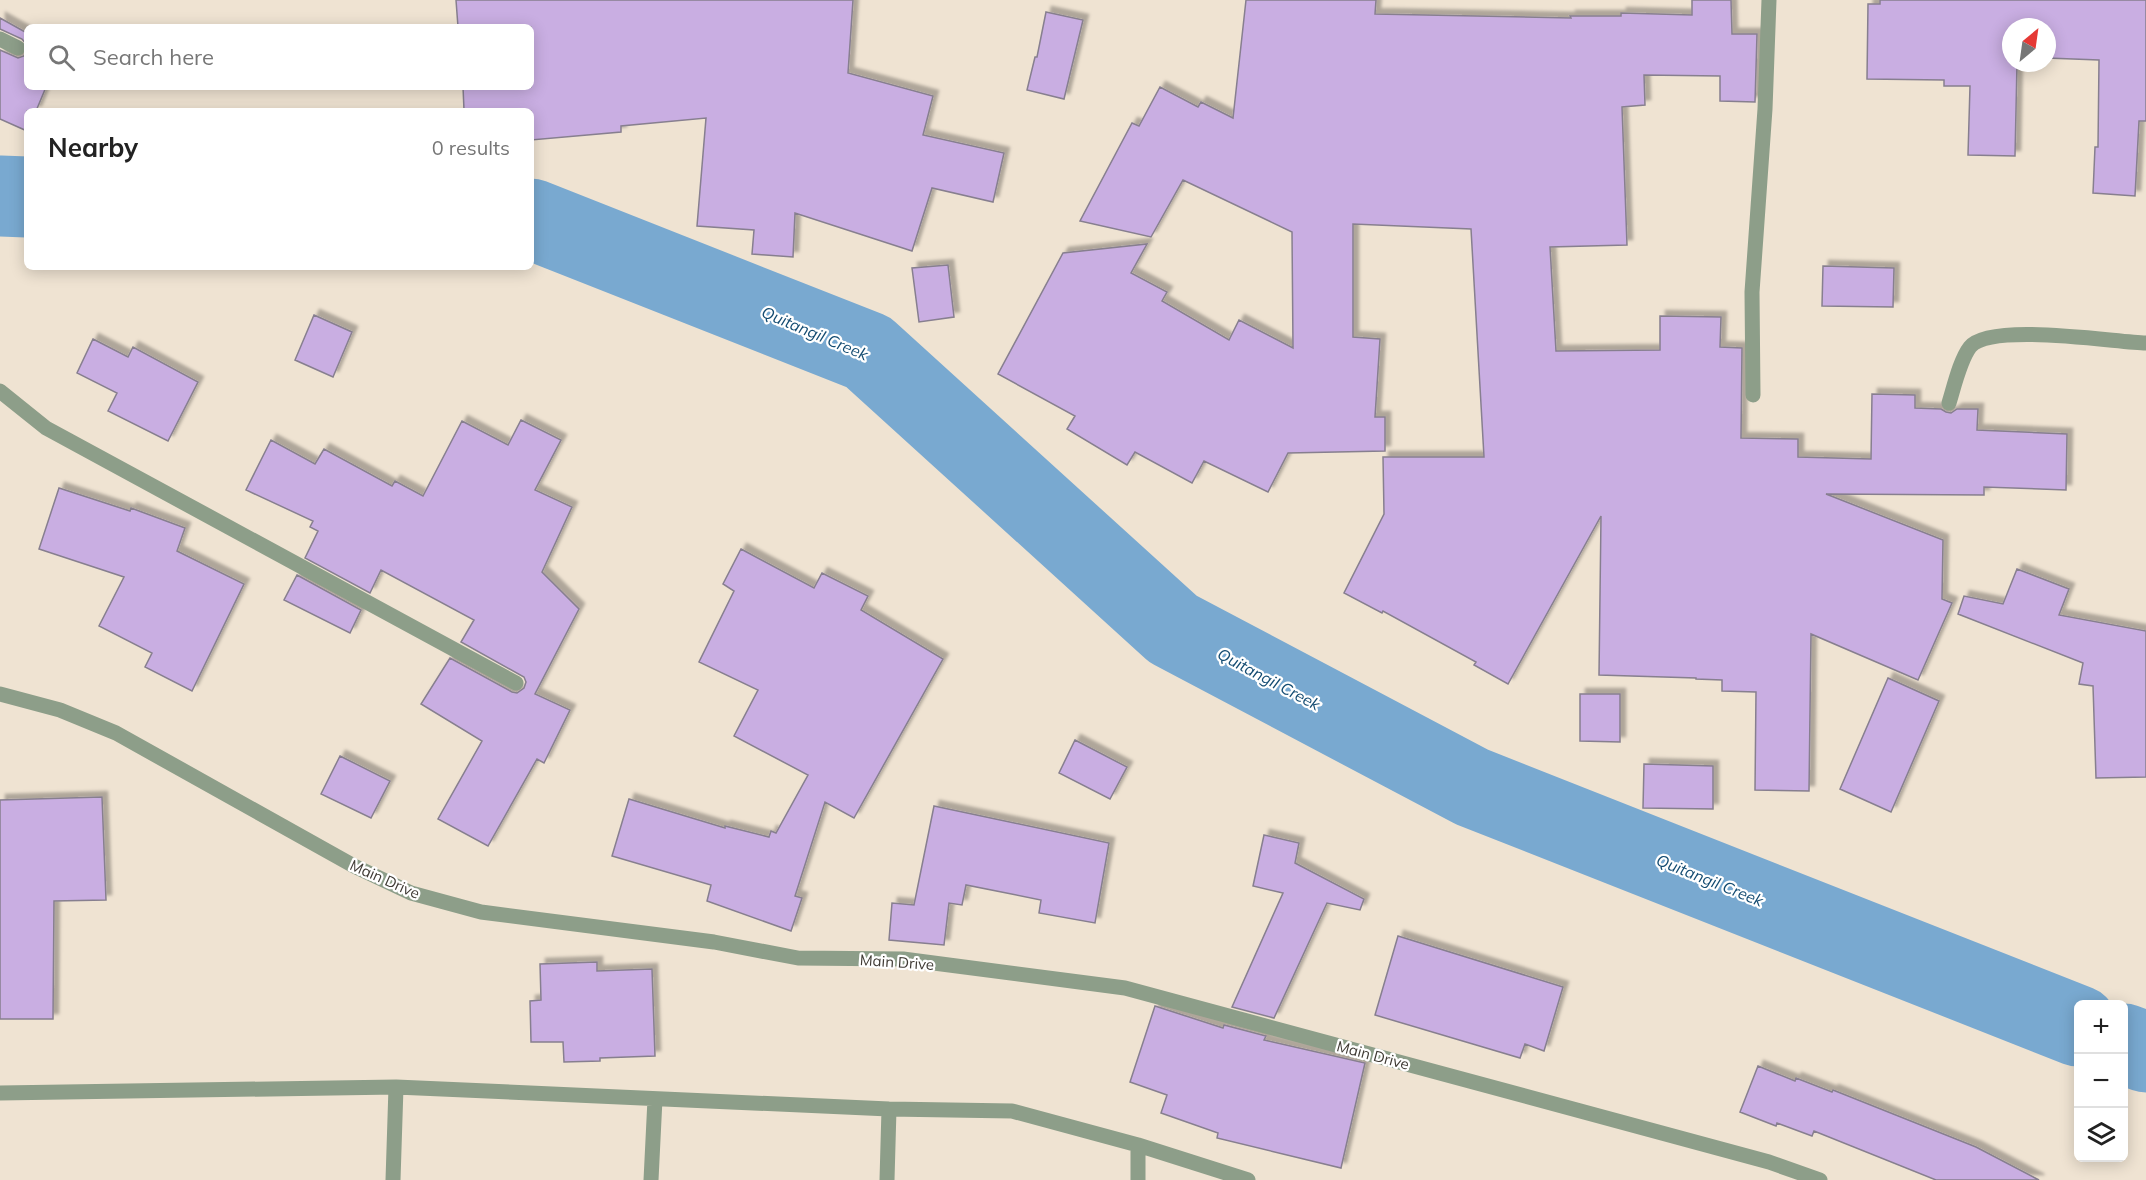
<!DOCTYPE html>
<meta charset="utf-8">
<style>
:root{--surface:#fff;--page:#f2f2f2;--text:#222;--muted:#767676;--line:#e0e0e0}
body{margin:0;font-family:Mulish,sans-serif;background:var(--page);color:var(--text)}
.controls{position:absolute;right:18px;bottom:18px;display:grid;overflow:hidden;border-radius:9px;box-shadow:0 3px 15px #0003}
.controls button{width:54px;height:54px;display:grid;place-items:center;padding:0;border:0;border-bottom:2px solid var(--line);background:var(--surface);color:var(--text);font:30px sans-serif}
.compass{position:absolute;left:2002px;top:18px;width:54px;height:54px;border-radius:50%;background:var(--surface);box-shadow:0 3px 15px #0003;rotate:29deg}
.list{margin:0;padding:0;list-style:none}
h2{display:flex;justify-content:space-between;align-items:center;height:78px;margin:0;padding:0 24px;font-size:26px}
h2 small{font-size:20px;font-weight:400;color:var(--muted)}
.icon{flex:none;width:33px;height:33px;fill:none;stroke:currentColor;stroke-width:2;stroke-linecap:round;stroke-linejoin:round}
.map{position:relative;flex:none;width:2146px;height:1180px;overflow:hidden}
.search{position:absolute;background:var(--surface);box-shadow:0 3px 15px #0003;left:24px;top:24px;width:510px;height:66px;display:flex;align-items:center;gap:15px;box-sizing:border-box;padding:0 21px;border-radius:9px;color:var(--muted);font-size:22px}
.panel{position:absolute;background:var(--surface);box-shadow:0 3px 15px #0003;left:24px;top:108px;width:510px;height:162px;border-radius:9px}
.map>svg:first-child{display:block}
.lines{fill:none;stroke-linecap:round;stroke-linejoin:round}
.river{stroke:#79a9d0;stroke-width:81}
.building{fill:#c9aee2;stroke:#877f8f;stroke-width:1.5;filter:url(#shadow)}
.minor{stroke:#8d9e89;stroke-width:15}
.labels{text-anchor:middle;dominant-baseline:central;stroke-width:4.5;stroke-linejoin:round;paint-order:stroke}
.street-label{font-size:15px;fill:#3f3a34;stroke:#fff}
.water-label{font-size:16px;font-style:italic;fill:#144c72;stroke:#fff}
</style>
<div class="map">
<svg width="2146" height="1180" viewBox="0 0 2146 1180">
<defs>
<filter id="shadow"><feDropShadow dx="5.5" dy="-5.5" stdDeviation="1.5" flood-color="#0004"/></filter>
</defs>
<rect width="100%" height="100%" fill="#efe3d2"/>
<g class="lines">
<path class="river" d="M 0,196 L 27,197
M 531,219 L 868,352 L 1173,629 L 1472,787 L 2078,1026
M 2124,1044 L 2146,1052"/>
</g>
<path class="building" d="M 456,0 L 853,0 L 848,73 L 933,96 L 923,135 L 1004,153 L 993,202 L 932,188 L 912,251 L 795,213 L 793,257 L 752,254 L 754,230 L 697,226 L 706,118 L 621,126 L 621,132 L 531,140 L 531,111 L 464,110 L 463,87 L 531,87 L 531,27 L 458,27 Z
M 1246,0 L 1376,0 L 1375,14 L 1571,18 L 1570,16 L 1621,16 L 1621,13 L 1692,15 L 1692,0 L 1731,0 L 1732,34 L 1757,34 L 1755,102 L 1720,101 L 1720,76 L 1644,75 L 1645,105 L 1622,107 L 1627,245 L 1550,247 L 1556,351 L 1660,350 L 1660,316 L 1721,317 L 1720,347 L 1742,348 L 1741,438 L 1798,439 L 1798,457 L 1871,459 L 1872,394 L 1915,395 L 1915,408 L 1941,409 L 1946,412 L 1951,413 L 1957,409 L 1978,409 L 1977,430 L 2067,434 L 2066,490 L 1984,487 L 1984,495 L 1826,494 L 1943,540 L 1942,599 L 1952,603 L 1918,680 L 1811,634 L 1809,791 L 1755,790 L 1756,692 L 1722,691 L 1722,680 L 1696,679 L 1696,678 L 1599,675 L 1601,516 L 1508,684 L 1474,665 L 1476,662 L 1383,611 L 1382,613 L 1344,593 L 1384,514 L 1383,457 L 1484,457 L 1471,229 L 1353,224 L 1353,337 L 1380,339 L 1375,417 L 1385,417 L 1385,451 L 1288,453 L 1268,492 L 1204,461 L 1192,483 L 1135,452 L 1127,465 L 1067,429 L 1075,416 L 998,374 L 1063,253 L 1147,244 L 1131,273 L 1167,292 L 1162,301 L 1229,340 L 1239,320 L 1293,348 L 1292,232 L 1183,180 L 1151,237 L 1080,221 L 1132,123 L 1139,126 L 1160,87 L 1198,107 L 1201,102 L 1233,118 Z
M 1880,0 L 2146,0 L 2146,121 L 2139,121 L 2135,196 L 2093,193 L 2095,147 L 2098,147 L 2099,60 L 2047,58 L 2047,27 L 2011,27 L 2011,63 L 2017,63 L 2015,156 L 1968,155 L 1970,86 L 1944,86 L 1944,80 L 1867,79 L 1868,4 L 1880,4 Z
M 1046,12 L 1083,20 L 1064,99 L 1027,90 L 1035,57 L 1037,57 Z
M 0,18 L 27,33 L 27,45 L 22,39 L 0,29 Z
M 0,50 L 18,58 L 24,56 L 27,51 L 27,87 L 46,87 L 36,111 L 27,111 L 27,131 L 0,119 Z
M 948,265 L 954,317 L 919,322 L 912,268 Z
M 1823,266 L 1894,268 L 1893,307 L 1822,306 Z
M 314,315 L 352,332 L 333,377 L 295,360 Z
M 93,339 L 128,357 L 133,347 L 198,382 L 168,441 L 108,411 L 117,393 L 77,373 Z
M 521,420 L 561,440 L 535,490 L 572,507 L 542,572 L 579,609 L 535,694 L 570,710 L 544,763 L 537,759 L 488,846 L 438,819 L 482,741 L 421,704 L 450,658 L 512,692 L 517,693 L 524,688 L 526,682 L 524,677 L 461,642 L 474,620 L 381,570 L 370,593 L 305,558 L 318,531 L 310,527 L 313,521 L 246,490 L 271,440 L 315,464 L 324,449 L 392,486 L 395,481 L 423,496 L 462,421 L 508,445 Z
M 59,488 L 130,511 L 131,508 L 185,528 L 177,551 L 244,584 L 192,691 L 145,667 L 152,653 L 99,626 L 124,577 L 39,549 Z
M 741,549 L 814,588 L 822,573 L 868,596 L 861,610 L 943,659 L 854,818 L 825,802 L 795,896 L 802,898 L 791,931 L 707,901 L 711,885 L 612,856 L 629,799 L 725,828 L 725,826 L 769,837 L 771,831 L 776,833 L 808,775 L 734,736 L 758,690 L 699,662 L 734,591 L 723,584 Z
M 2017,569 L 2069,589 L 2059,615 L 2146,631 L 2146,777 L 2096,778 L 2093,686 L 2079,684 L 2083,663 L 1958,614 L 1964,596 L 2003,604 Z
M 297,575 L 361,610 L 350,633 L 284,600 Z
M 1888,678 L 1939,701 L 1891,812 L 1840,789 Z
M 1580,694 L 1620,694 L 1620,742 L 1580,741 Z
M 1075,740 L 1127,767 L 1110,799 L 1059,773 Z
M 340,756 L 390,781 L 371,818 L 321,794 Z
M 1644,764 L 1713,766 L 1713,809 L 1643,808 Z
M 102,797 L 106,900 L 54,901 L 53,1019 L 0,1019 L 0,800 Z
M 934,806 L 1109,843 L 1095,923 L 1039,913 L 1041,900 L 966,885 L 962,905 L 949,903 L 944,945 L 889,940 L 892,903 L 914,905 Z
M 1264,835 L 1299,843 L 1295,863 L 1364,899 L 1360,910 L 1327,903 L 1274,1018 L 1232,1007 L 1283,893 L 1253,886 Z
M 1398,936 L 1563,987 L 1544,1051 L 1525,1044 L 1520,1058 L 1375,1015 Z
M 597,962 L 597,971 L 652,969 L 655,1056 L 600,1058 L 600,1061 L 564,1062 L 563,1042 L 531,1042 L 530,1001 L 541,1000 L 540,964 Z
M 1155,1006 L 1223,1028 L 1224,1025 L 1266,1036 L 1264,1040 L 1365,1063 L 1341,1168 L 1217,1138 L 1218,1133 L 1161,1113 L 1167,1095 L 1130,1082 Z
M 1758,1066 L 1795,1081 L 1796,1078 L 1832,1092 L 1833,1090 L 1976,1147 L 2039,1180 L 1936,1180 L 1814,1131 L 1812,1136 L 1777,1123 L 1776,1126 L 1740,1112 Z"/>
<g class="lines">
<path class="minor" d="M 0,39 L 18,48
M 0,391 L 46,428 L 516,683
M 1753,395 L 1752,292 L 1765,109 L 1769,0
M 1949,403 C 1954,387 1960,360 1970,347 C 1990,322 2113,342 2146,343
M 0,694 L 60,710 L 116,733 L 354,866 L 411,893 L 481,912 L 714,942 L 798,958 L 903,959 L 1125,988 L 1769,1162 L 1820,1180
M 0,1093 L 396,1087 L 889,1109 L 1012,1111 L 1138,1145 L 1248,1180
M 393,1180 L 396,1087
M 651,1180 L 655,1099
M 887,1180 L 889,1109
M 1138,1180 L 1138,1145"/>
</g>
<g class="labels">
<g class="street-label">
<text transform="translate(385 879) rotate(24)">Main Drive</text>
<text transform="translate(897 962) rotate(4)">Main Drive</text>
<text transform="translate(1373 1055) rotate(15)">Main Drive</text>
</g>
<g class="water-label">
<text transform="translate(815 333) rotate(23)">Quitangil Creek</text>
<text transform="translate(1269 679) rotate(28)">Quitangil Creek</text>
<text transform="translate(1710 880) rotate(22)">Quitangil Creek</text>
</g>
</g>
</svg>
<div class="controls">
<button>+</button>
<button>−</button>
<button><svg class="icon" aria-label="layers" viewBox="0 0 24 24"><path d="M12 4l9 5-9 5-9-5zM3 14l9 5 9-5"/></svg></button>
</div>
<svg class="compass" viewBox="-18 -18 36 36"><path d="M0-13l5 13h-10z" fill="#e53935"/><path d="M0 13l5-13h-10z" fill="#767676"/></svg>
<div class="search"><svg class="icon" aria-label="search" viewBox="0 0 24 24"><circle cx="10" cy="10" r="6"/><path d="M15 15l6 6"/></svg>Search here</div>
<section class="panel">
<h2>Nearby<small>0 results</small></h2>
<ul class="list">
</ul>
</section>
</div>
